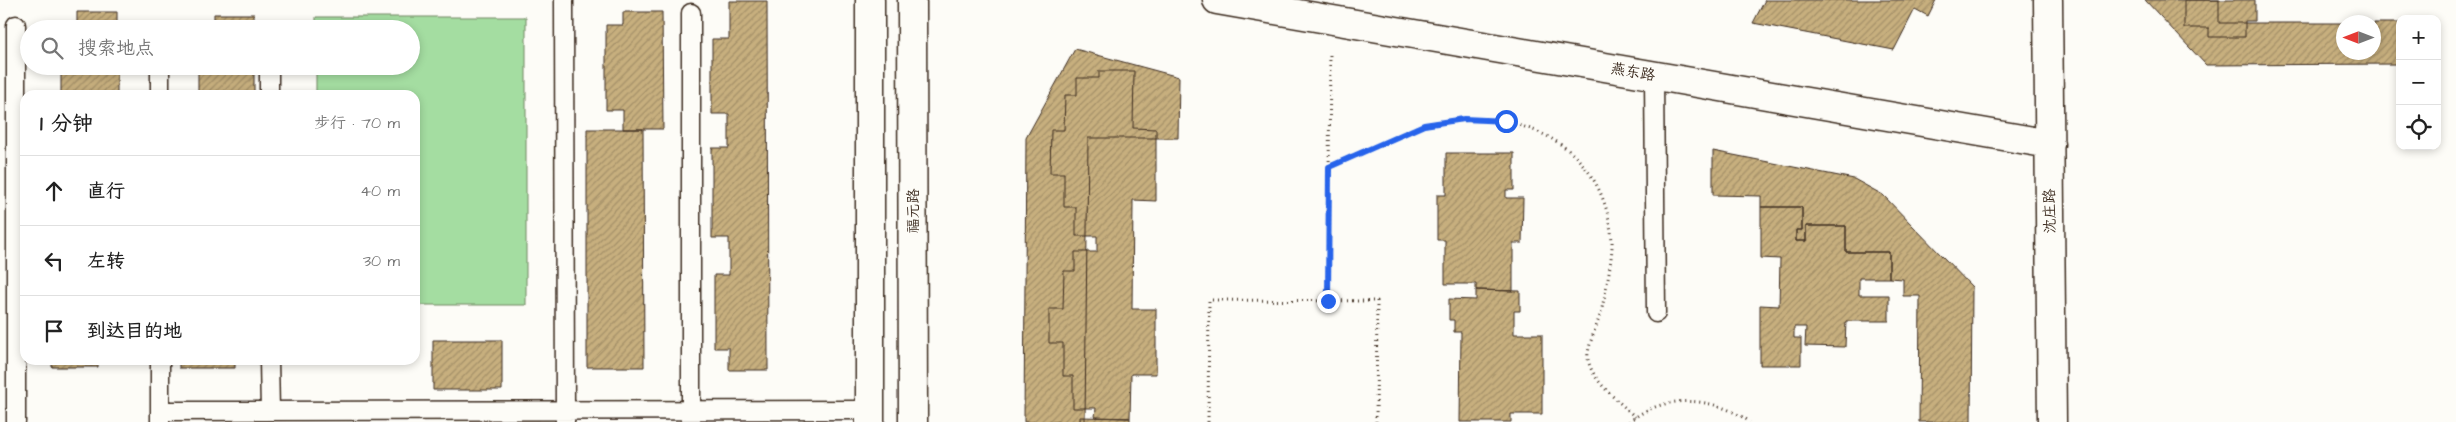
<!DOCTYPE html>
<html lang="zh">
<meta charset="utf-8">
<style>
:root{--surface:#fff;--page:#f2f2f2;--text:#222;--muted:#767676;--line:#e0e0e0}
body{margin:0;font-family:"Architects Daughter","LXGW WenKai TC",sans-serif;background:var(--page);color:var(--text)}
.controls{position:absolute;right:15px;top:15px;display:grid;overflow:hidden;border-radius:10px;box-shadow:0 2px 8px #0003}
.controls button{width:45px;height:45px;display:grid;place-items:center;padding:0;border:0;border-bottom:1px solid var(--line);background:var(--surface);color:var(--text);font:25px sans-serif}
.compass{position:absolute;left:2336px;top:15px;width:45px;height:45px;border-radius:50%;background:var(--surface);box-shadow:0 2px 8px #0003;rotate:270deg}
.stop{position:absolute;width:15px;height:15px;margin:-11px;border:4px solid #2563eb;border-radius:50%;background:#fff}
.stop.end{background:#2563eb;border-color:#fff;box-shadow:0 1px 5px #0008}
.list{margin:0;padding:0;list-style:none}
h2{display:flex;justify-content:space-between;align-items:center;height:65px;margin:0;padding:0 20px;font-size:21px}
h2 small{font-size:16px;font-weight:400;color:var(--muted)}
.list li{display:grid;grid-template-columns:32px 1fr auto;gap:15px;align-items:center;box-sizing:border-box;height:70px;padding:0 20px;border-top:1px solid var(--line)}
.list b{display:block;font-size:19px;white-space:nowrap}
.list em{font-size:16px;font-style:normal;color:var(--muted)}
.icon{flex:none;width:28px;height:28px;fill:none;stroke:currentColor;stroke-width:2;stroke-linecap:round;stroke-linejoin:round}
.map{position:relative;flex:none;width:2456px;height:422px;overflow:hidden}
.search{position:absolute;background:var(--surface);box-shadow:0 2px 8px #0003;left:20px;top:20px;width:400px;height:55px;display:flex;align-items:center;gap:12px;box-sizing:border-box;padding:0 18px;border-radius:28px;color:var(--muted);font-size:19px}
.panel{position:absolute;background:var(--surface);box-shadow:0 2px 8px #0003;left:20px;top:90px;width:400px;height:275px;border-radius:15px}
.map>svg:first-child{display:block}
.green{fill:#a4dda1;stroke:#708460}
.building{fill:url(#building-hatch);stroke:#3b2a1e}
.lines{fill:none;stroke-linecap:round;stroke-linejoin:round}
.service-casing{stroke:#3b2a1e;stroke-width:21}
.minor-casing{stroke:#3b2a1e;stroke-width:31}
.secondary-casing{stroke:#3b2a1e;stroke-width:31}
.path{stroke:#3b2a1e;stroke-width:3;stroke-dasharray:1 4;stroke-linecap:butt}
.service{stroke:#fdfcf7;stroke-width:18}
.minor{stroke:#fdfcf7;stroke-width:28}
.secondary{stroke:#fdfcf7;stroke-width:28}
.route{stroke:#2563eb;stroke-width:6}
.labels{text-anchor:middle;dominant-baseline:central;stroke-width:5;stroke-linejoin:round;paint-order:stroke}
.street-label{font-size:15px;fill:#3b2a1e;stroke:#fdfcf7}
</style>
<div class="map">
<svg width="2456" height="422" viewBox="0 0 2456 422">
<defs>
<pattern id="building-hatch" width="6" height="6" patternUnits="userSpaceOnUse" patternTransform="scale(1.25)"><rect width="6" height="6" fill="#c7af7e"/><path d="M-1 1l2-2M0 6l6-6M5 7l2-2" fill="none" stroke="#a38f67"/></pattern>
</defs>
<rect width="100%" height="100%" fill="#fdfcf7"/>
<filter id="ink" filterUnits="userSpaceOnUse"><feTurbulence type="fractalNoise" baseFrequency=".02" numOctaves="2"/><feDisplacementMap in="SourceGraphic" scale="10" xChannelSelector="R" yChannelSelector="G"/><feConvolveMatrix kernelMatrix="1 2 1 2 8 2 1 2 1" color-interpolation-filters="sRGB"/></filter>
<g filter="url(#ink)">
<path class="green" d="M 316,17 L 526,17 L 526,305 L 415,305 L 415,95 L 316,95 L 316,66 L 411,66 L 411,29 L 316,29 Z"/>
<path class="building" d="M 1765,0 L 1936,0 L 1928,16 L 1915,9 L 1894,50 L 1753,23 Z
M 2145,0 L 2219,0 L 2219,23 L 2344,23 L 2344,52 L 2374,52 L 2374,23 L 2400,23 L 2400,64 L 2206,65 Z
M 2184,0 L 2255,0 L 2255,21 L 2245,21 L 2245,37 L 2209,37 L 2209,28 L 2184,28 Z
M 729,1 L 767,1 L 768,370 L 729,370 L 729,348 L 714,348 L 714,275 L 729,275 L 729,238 L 712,238 L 712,148 L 729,148 L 729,114 L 712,114 L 712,39 L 729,39 Z
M 77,12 L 117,12 L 117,29 L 61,29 L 61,26 L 77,26 Z
M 623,12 L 662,12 L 663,129 L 623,129 L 623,110 L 606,110 L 606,25 L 623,25 Z
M 214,14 L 254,14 L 254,29 L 198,29 L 214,27 Z
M 1075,49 L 1179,77 L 1178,138 L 1088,138 L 1085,422 L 1024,422 L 1026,138 Z
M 61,66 L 117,66 L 117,95 L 61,95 Z
M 198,66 L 254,66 L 254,95 L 198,95 Z
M 1099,71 L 1134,71 L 1133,128 L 1156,129 L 1156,201 L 1133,200 L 1132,309 L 1156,309 L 1156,374 L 1131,374 L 1130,418 L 1095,417 L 1096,408 L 1073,408 L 1073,376 L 1063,376 L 1063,343 L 1049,343 L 1049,309 L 1063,309 L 1064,271 L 1075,271 L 1075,252 L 1097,252 L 1097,236 L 1076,236 L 1076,207 L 1064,207 L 1064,173 L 1050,173 L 1051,130 L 1064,130 L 1065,95 L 1077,95 L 1077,78 L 1099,78 Z
M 587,129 L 643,129 L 644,367 L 587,367 Z
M 1713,151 L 1854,179 L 1883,195 L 1972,287 L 1971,422 L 1919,422 L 1920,296 L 1903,296 L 1903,279 L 1889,278 L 1889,252 L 1846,252 L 1846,226 L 1806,226 L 1806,241 L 1796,241 L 1796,230 L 1802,230 L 1802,207 L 1761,207 L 1761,196 L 1713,195 Z
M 1446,153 L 1514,153 L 1514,190 L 1506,190 L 1506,198 L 1523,198 L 1522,243 L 1513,243 L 1513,291 L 1476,290 L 1476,284 L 1445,284 L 1445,240 L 1437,240 L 1437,195 L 1446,195 Z
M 1761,207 L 1802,207 L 1802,230 L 1796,230 L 1796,241 L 1806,241 L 1806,226 L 1846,226 L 1846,252 L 1889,252 L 1889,278 L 1859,278 L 1859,295 L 1889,295 L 1889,321 L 1846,321 L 1845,347 L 1805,346 L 1806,327 L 1794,327 L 1794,338 L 1801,338 L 1801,365 L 1760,365 L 1760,305 L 1779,306 L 1780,259 L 1761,258 Z
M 1476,290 L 1520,291 L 1520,311 L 1514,311 L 1514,334 L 1542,334 L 1542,414 L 1511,414 L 1511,422 L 1460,422 L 1461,332 L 1454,332 L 1454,320 L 1449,320 L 1449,299 L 1476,300 Z
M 433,340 L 502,340 L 502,390 L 433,390 Z
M 52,360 L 98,360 L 98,367 L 52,367 Z
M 179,360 L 235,360 L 235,368 L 179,368 Z
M 1080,417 L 1130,418 L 1130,422 L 1080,422 Z"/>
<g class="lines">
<g class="service-casing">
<path id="service" d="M 564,0 L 565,422
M 691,13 L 691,422
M 16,25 L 16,422
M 160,66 L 160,95
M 269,66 L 269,95
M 1654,76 L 1656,313
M 160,360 L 160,422
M 269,360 L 270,411
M 160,411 L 870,410"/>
</g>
<g class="minor-casing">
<path id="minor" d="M 1217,0 L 2050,144
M 2048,0 L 2052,422"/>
</g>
<g class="secondary-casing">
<path id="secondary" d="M 870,0 L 870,422
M 912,0 L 913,422"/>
</g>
<path class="path" d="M 1329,167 C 1351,157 1373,148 1395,138 C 1405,134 1416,127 1426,125 C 1516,105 1604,140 1612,241 C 1613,256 1605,296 1601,312 C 1598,323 1586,349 1588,359 C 1592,382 1619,401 1635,417
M 1328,301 L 1330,52
M 1208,422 L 1209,300 L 1377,301 L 1376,422
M 1629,422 C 1664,393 1714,396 1750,422"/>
<use href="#service" class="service"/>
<use href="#minor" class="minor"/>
<use href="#secondary" class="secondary"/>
</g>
</g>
<g class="lines" filter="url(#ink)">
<path class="route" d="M 1328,301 L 1329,167 L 1424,125 L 1464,119 L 1506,121"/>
</g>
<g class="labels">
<g class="street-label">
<text transform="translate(1633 72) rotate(10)">燕东路</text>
<text transform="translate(913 211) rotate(-90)">福元路</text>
<text transform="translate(2050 211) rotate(-91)">沈庄路</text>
</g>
</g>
</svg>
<div class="controls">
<button>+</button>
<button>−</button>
<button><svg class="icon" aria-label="locate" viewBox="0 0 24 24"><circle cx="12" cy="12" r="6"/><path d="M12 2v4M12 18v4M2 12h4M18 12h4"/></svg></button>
</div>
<svg class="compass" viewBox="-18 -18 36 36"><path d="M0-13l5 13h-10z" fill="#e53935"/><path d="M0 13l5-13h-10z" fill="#767676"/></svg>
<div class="stop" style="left:1506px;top:121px"></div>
<div class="stop end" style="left:1328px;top:301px"></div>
<div class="search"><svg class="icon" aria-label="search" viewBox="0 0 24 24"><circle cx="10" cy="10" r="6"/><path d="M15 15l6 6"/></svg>搜索地点</div>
<section class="panel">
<h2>1 分钟<small>步行 · 70 m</small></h2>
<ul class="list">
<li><svg class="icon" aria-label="ahead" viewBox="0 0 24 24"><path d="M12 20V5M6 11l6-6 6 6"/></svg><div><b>直行</b></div><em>40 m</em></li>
<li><svg class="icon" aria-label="left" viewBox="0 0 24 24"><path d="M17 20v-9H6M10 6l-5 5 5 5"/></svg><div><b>左转</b></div><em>30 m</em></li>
<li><svg class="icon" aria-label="arrive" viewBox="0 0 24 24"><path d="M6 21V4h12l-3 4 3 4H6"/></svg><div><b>到达目的地</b></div></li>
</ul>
</section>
</div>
